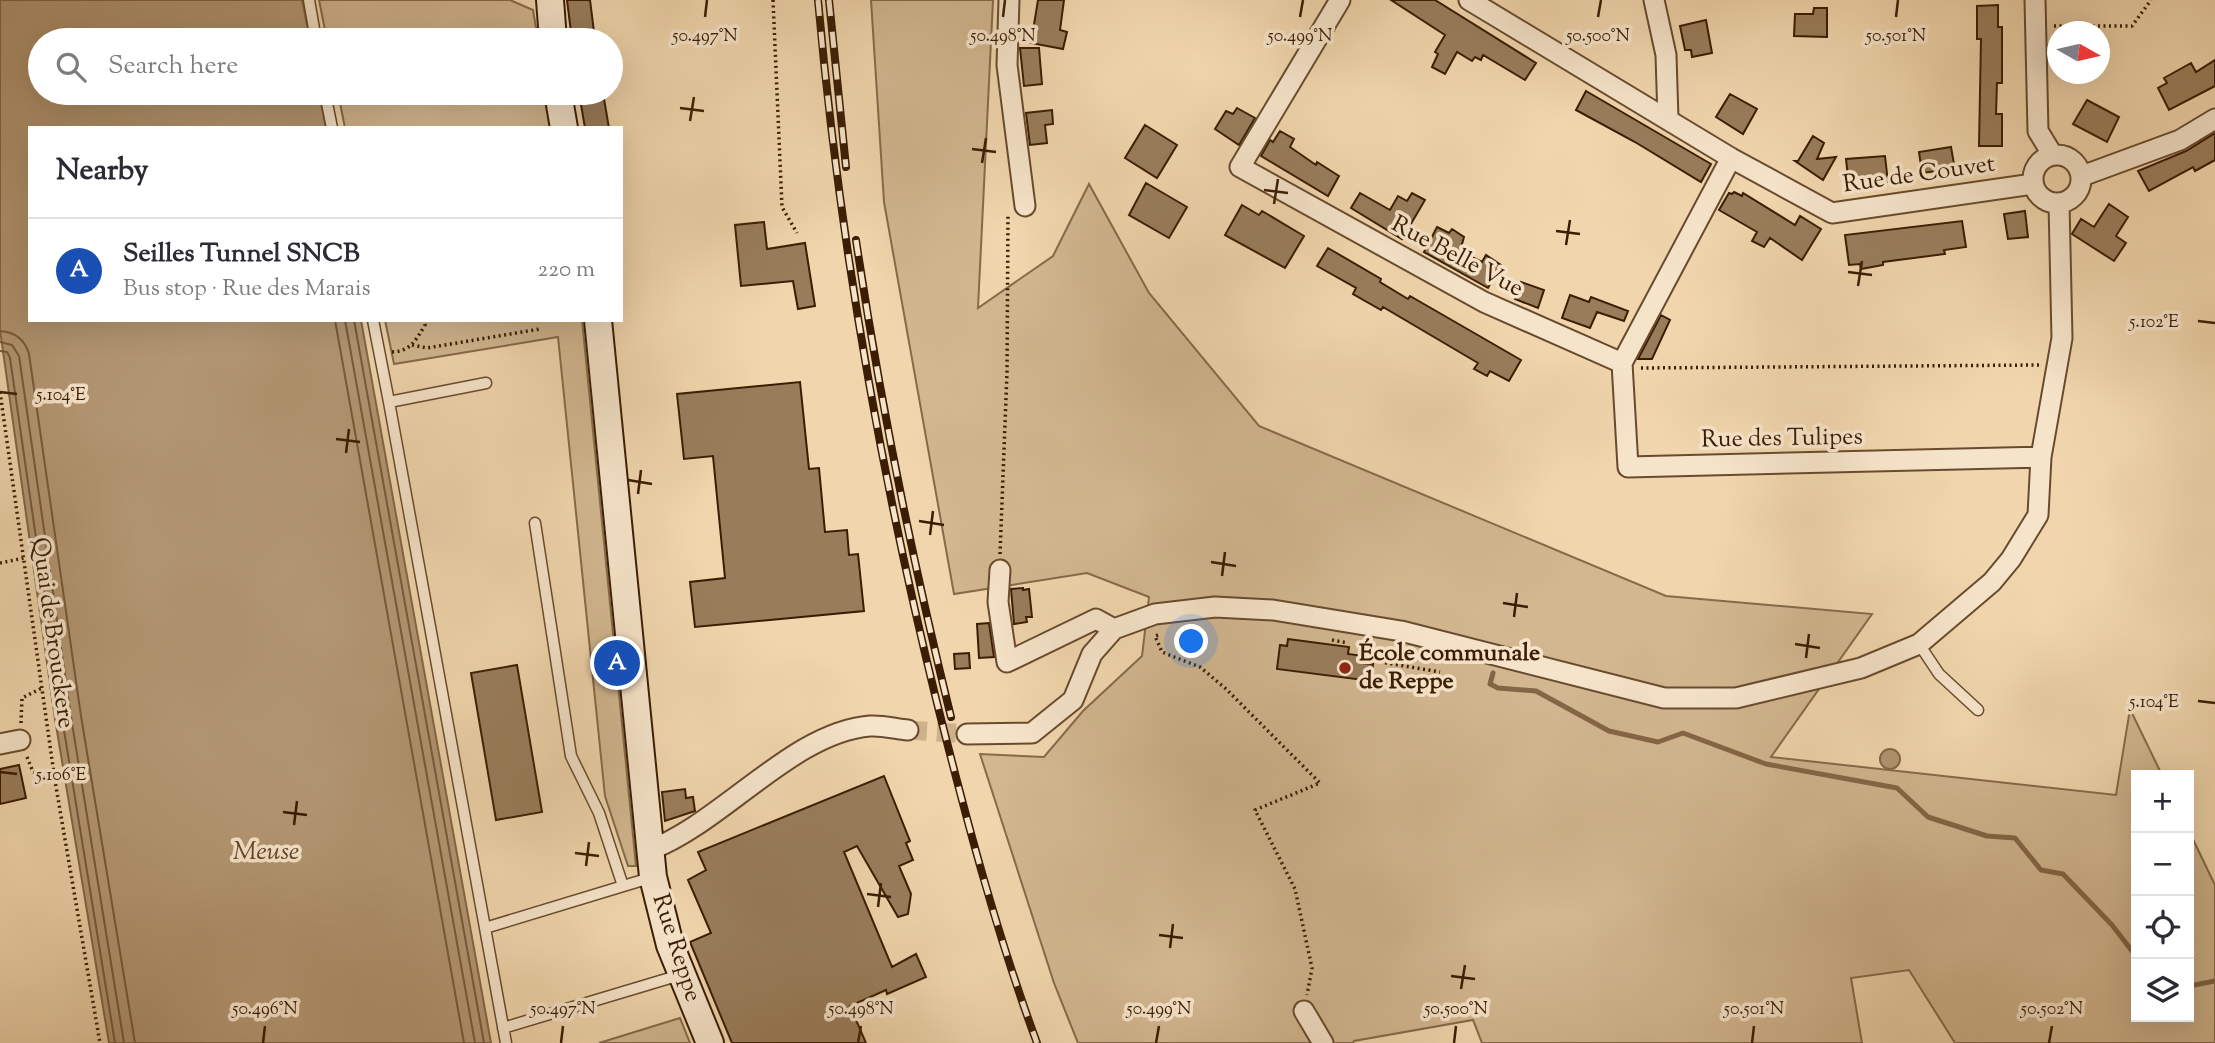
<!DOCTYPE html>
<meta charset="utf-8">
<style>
:root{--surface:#fff;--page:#f2f2f3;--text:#2b2b33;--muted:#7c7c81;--line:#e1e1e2;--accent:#b45309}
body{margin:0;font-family:"Sorts Mill Goudy",serif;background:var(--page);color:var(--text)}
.controls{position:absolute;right:21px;bottom:21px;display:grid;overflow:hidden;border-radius:0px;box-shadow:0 7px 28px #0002}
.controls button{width:63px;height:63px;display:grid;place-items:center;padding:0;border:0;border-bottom:2px solid var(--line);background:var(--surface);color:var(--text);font:35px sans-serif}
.compass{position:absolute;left:2047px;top:21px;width:63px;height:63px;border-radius:50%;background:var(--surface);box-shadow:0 7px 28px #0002;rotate:98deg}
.you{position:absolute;left:1192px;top:642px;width:24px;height:24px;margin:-18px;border:5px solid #fff;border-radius:50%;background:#1a73e8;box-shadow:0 0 0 10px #1a73e833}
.badge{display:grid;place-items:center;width:46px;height:46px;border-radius:50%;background:var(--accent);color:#fff;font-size:23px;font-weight:700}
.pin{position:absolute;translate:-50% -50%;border:4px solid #fff;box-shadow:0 2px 7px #0006}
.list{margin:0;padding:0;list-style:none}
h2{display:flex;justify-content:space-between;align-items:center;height:91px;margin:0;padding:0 28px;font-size:30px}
h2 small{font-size:23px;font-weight:400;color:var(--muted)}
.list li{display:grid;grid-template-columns:46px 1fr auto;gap:21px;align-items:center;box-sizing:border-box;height:105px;padding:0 28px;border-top:2px solid var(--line)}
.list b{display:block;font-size:26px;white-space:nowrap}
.list p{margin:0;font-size:23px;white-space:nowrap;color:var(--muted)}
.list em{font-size:23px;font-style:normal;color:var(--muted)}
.icon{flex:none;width:38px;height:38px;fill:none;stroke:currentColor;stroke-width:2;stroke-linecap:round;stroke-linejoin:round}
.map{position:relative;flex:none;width:2215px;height:1043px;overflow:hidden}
.search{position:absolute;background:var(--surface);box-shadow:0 7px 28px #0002;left:28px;top:28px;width:595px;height:77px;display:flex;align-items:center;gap:18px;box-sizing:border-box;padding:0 24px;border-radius:38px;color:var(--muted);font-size:26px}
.panel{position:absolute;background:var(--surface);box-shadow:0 7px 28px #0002;left:28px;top:126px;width:595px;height:196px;border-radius:0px}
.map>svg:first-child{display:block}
.green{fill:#d2b790;stroke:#866a4a;stroke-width:2}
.water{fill:#b39773;stroke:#836646;stroke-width:2}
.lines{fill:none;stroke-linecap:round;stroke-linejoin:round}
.shore{stroke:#765a3b;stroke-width:2}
.stream{stroke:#836646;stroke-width:5}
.building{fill:#997d5b;stroke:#3a1d03;stroke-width:2}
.minor-tunnel{stroke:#ccb18b;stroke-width:19;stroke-dasharray:19 10;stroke-linecap:butt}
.service-casing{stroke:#684b2e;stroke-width:13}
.minor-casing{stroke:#684b2e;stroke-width:23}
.secondary-casing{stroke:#3a1d03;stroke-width:30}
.path{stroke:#3a1d03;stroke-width:3.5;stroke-dasharray:2 3.5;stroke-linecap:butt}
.service{stroke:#f6e4ca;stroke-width:10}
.minor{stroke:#f6e4ca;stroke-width:19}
.secondary{stroke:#f6e4ca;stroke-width:26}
.rail-casing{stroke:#3a1d03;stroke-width:8}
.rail{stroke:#f6e4ca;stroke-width:5;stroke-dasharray:16;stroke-linecap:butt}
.ticks{fill:none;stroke:#3a1d03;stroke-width:2.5}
.poi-dot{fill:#8f2418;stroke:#f6e4ca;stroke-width:2.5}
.labels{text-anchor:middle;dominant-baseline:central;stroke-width:7;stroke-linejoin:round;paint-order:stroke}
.street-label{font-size:24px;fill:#3a1d03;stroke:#f6e4ca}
.poi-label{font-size:24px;font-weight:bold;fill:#3a1d03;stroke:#f6e4ca;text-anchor:start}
.water-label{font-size:26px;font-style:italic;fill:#64482a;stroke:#f6e4ca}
.ticks-label{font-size:18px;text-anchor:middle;fill:#3a1d03;stroke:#f6e4ca;stroke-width:7;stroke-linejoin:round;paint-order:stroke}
</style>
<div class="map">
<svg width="2215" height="1043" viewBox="0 0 2215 1043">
<rect width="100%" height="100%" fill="#f1d6ad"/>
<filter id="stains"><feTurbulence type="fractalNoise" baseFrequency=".00286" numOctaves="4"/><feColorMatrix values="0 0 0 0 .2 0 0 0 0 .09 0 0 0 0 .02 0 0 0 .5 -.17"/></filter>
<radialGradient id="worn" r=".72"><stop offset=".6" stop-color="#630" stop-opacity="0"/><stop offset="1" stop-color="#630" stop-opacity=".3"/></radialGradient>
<path class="green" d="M 319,0 L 510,0 L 533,10 L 538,40 L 327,40 Z
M 871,0 L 993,0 L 978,308 L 1053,256 L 1089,184 L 1149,293 L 1259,426 L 1666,596 L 1872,614 L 1771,757 L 2116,795 L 2130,709 L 2162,775 L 2136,775 L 2136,1017 L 2189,1017 L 2189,831 L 2215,885 L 2215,1043 L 1955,1043 L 1909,970 L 1851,978 L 1862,1043 L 1482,1043 L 1473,1020 L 1354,1041 L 1353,1043 L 1078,1043 L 1054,983 L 980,754 L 1044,757 L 1083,711 L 1142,656 L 1149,597 L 1087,573 L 954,594 L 884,202 Z
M 338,93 L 546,93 L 551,128 L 345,128 Z
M 385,320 L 582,320 L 636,866 L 628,866 L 605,796 L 558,337 L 394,364 Z
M 680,1018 L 690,1043 L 599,1043 Z"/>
<path class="water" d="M 0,0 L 302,0 L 310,40 L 40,40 L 40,93 L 319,93 L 326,128 L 30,128 L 30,320 L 361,320 L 491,1043 L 109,1043 L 55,719 L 0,330 Z
M1880 759a10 10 0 1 1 20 0a10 10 0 1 1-20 0Z"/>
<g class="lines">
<path class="shore" d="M 335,320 L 464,1043
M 345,320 L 475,1043
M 354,320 L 484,1043
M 0,331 C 15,332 25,340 29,354 L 81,716 L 135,1043
M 0,342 L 12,345 L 19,356 L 71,717 L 124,1043
M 0,351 L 7,352 L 10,358 L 62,718 L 115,1043"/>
<path class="stream" d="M 1493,673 L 1490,684 L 1498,688 L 1536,691 L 1609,731 L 1658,742 L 1683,733 L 1766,764 L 1897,788 L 1928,817 L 1987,836 L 2015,838 L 2041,870 L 2063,874 L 2112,925 L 2136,956
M 2189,986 L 2215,981"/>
</g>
<path class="building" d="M 567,0 L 590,0 L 595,40 L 572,40 Z
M 1038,0 L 1064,0 L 1060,30 L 1067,32 L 1063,49 L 1031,43 Z
M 1391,0 L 1435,0 L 1536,63 L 1525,80 L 1483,55 L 1481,60 L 1475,57 L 1472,61 L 1457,52 L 1445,74 L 1432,67 L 1438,54 L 1435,52 L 1445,35 Z
M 1998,5 L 1998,27 L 2002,27 L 2002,83 L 1997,83 L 1996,114 L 2002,114 L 2002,146 L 1979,146 L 1981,39 L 1977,39 L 1977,6 Z
M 1814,8 L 1827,8 L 1827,37 L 1794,36 L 1795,14 L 1813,14 Z
M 1706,20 L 1712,53 L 1692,57 L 1691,50 L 1685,50 L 1680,26 Z
M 1020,48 L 1039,48 L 1042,84 L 1024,86 Z
M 2215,60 L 2215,86 L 2169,110 L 2158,88 L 2167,83 L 2164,78 L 2191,63 L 2196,72 Z
M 1586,91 L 1711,164 L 1701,182 L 1635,142 L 1576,110 Z
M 579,93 L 603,93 L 609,128 L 585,128 Z
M 1730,94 L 1757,109 L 1743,134 L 1716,117 Z
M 2087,100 L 2119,117 L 2107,142 L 2073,124 Z
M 1237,108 L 1255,118 L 1239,145 L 1215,129 L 1226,111 L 1233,114 Z
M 1052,110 L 1053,124 L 1045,125 L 1047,143 L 1030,145 L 1026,113 Z
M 1145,125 L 1177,145 L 1157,178 L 1125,158 Z
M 1280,131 L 1294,139 L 1290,147 L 1316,165 L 1317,162 L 1339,176 L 1328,196 L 1261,156 L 1270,140 L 1273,142 Z
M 2215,133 L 2215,160 L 2195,171 L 2193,167 L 2149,191 L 2138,171 L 2186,151 Z
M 1813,136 L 1824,143 L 1817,159 L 1836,157 L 1823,180 L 1795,161 L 1798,161 Z
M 1951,147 L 1954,164 L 1945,165 L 1946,170 L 1922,173 L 1919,152 Z
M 1885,156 L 1888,182 L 1849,186 L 1846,159 Z
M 1146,183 L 1187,207 L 1169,238 L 1129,215 Z
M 1734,192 L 1742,196 L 1743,193 L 1795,225 L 1800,216 L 1821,229 L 1802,260 L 1770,238 L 1764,247 L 1752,241 L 1757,232 L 1719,210 L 1729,193 L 1732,194 Z
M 1360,193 L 1390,210 L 1398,196 L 1407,201 L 1412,193 L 1425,200 L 1402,239 L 1351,208 Z
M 2109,204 L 2128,217 L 2116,236 L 2126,243 L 2114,261 L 2072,234 L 2081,219 L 2094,227 Z
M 1242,205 L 1259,215 L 1262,211 L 1304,236 L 1285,268 L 1225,235 Z
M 2025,211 L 2028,237 L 2008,239 L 2004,214 Z
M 1962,221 L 1966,247 L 1944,250 L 1945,254 L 1883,262 L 1883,265 L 1861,269 L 1860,264 L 1849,265 L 1845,235 Z
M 764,222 L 767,249 L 805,243 L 815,306 L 798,309 L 793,281 L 741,286 L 735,225 Z
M 1437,227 L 1449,233 L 1452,229 L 1464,237 L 1460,251 L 1482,262 L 1486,255 L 1501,265 L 1488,288 L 1424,252 Z
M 1328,248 L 1381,279 L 1380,282 L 1408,299 L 1410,296 L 1521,360 L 1509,381 L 1490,371 L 1487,376 L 1474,369 L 1478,363 L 1383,307 L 1381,310 L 1353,294 L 1356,288 L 1317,266 Z
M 1521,282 L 1544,290 L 1538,308 L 1515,299 Z
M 1570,295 L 1589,302 L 1591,297 L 1628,311 L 1624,321 L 1597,312 L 1590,328 L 1562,318 Z
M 1661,315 L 1670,320 L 1652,359 L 1638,359 Z
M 800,382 L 809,469 L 819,468 L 825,532 L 847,530 L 849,555 L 858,554 L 864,611 L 695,627 L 690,582 L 725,578 L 713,456 L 684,459 L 677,394 Z
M 1023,588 L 1023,590 L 1029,589 L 1032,617 L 1026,617 L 1027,622 L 1014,624 L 1011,589 Z
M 989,623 L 994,657 L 979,658 L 977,624 Z
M 1288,639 L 1349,647 L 1348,654 L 1364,656 L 1363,663 L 1373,664 L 1371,681 L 1277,669 L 1280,645 L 1287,646 Z
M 969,653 L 970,668 L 955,669 L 954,654 Z
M 517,665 L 542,812 L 496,820 L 471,673 Z
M 19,765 L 26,798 L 0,804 L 0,769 Z
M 884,776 L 910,841 L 906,843 L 913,860 L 899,866 L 911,894 L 908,914 L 898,917 L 857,846 L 844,852 L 892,967 L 916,954 L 926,977 L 887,994 L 886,990 L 850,1006 L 866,1043 L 732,1043 L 690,942 L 711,933 L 688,880 L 706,870 L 698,852 Z
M 685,789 L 686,798 L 693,797 L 695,811 L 665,821 L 662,792 Z"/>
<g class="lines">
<path class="minor-tunnel" d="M 908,730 L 967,734"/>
<g class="service-casing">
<path id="service" d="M 309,0 L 316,40
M 325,93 L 332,128
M 373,320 L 389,402 L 506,1043
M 389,402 L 486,383
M 535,523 L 571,756 L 599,813 L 623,886
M 1919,644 L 1939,674 L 1978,710
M 485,928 L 653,877
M 503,1028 L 680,975"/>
</g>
<g class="minor-casing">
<path id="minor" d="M 1009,0 L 1007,65 L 1025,206
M 1340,0 L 1240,167 L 1484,302 L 1622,363 L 1731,158
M 1469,0 L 1731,158 L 1832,213 L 2033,184
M 1654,0 L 1666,55 L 1668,119
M 2035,0 L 2038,131 L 2052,154
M2033 179a24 24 0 1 1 48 0a24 24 0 1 1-48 0Z
M 2082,176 L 2180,140 L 2215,119
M 1622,363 L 1628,467 L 2041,457
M 1000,570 L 998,602 L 1007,662 L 1096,619 L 1114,629
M 967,734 L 1032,733 L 1073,700 L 1092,654 L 1114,629 L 1155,614 L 1215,607 L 1273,610 L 1401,631 L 1664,698 L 1736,698 L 1861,668 L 1919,644 L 1992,582 L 2011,559 L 2038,515 L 2041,457 L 2062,338 L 2059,203
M 0,744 L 20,740
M 650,850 C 722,823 793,732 870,726 C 882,725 896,729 908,730
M 1304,1011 L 1323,1043"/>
</g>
<g class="secondary-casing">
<path id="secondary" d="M 550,0 L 553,40
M 558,93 L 564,128
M 598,320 L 653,877 L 670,945 L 710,1043"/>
</g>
<path class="path" d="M 773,0 L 782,207 L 797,233
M 2054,26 L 2132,26 L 2151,0
M 412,345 L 427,348 L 540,329
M 392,352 C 411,351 416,340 425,325 L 423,320
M 1641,368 L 2039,365
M 0,392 L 55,781 L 100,1043
M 1000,554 L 1007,372 L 1008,215
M 0,563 L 24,558
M 1158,635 L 1155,636 L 1162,652 L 1200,667 L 1225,688 L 1320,783 L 1255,810 L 1295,889 L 1312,968 L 1307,995
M 1332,640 L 1348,643
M 1359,644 L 1363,645 L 1381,662 L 1440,672
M 21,723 L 22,698 L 42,688
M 27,757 L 33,772 L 55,781"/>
<use href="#service" class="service"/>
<use href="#minor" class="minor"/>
<use href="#secondary" class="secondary"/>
<g class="rail-casing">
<path id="rail" d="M 818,0 C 839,237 880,472 937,703 C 966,818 996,932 1037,1043
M 829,0 L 846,167
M 856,240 C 880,401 912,559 951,717"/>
</g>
<use href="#rail" class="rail"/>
</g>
<path class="ticks" d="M 705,17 L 707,0M 1003,17 L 1005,0M 1300,17 L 1303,0M 1598,17 L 1601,0M 1896,17 L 1898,0M 680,108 L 704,111M 690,121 L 694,97M 972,149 L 996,152M 982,163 L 986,138M 1264,190 L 1288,193M 1274,204 L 1278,179M 1556,231 L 1580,234M 1566,245 L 1570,220M 1848,272 L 1872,275M 1858,286 L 1862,261M 2198,321 L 2215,323M 0,392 L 17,394M 336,439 L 360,442M 346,453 L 349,429M 628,480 L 652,484M 638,494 L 641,470M 919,521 L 944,525M 930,535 L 933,511M 1211,562 L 1236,566M 1222,576 L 1225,552M 1503,603 L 1528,607M 1514,617 L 1517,593M 1795,644 L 1820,648M 1806,658 L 1809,634M 2198,701 L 2215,703M 0,772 L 17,774M 283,812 L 307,815M 294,825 L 297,801M 575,853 L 599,856M 586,866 L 589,842M 867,894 L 891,897M 878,907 L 881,883M 1159,935 L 1183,938M 1170,948 L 1173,924M 1451,976 L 1475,979M 1461,989 L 1465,965M 263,1043 L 265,1026M 561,1043 L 563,1026M 858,1043 L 861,1026M 1156,1043 L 1159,1026M 1454,1043 L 1456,1026M 1752,1043 L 1754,1026M 2049,1043 L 2052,1026"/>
<circle class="poi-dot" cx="1345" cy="668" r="7"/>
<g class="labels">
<g class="street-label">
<text transform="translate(1919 175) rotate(-8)">Rue de Couvet</text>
<text transform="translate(1457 257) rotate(28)">Rue Belle Vue</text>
<text transform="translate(1782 439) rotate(-1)">Rue des Tulipes</text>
<text transform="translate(52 633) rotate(82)">Quai de Brouckere</text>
<text transform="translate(676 948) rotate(72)">Rue Reppe</text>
</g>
<g class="poi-label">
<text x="1359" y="654">École communale<tspan x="1359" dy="28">de Reppe</tspan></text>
</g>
<g class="water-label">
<text x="266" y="852">Meuse</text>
</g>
</g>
<g class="ticks-label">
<text x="705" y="41">50.497°N</text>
<text x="1003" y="41">50.498°N</text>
<text x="1300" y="41">50.499°N</text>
<text x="1598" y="41">50.500°N</text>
<text x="1896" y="41">50.501°N</text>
<text x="2154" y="327">5.102°E</text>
<text x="61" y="400">5.104°E</text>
<text x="2154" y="707">5.104°E</text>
<text x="61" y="780">5.106°E</text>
<text x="265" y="1014">50.496°N</text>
<text x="563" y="1014">50.497°N</text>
<text x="861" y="1014">50.498°N</text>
<text x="1159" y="1014">50.499°N</text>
<text x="1456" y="1014">50.500°N</text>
<text x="1754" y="1014">50.501°N</text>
<text x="2052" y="1014">50.502°N</text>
</g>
<rect width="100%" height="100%" filter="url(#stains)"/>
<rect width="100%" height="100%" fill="url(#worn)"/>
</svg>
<div class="controls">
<button>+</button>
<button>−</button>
<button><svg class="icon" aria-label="locate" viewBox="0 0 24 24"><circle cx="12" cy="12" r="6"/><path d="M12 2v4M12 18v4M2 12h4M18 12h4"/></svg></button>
<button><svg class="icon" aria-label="layers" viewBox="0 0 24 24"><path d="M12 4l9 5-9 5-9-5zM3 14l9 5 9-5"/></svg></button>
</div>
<svg class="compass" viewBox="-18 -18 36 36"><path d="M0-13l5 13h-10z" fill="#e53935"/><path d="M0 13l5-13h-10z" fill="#7c7c81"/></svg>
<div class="you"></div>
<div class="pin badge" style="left:617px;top:663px;background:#1a4fb4">A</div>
<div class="search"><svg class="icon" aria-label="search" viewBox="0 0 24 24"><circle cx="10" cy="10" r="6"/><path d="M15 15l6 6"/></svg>Search here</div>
<section class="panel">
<h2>Nearby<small></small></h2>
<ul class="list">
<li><span class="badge" style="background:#1a4fb4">A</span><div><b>Seilles Tunnel SNCB</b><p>Bus stop · Rue des Marais</p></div><em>220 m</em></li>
</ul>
</section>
</div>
